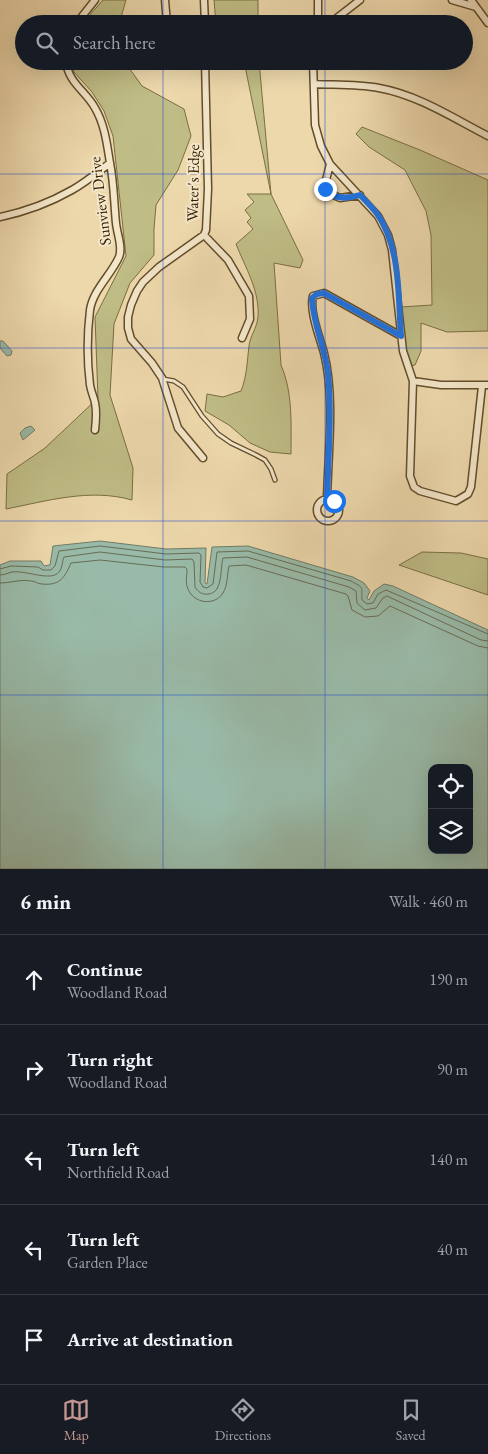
<!DOCTYPE html>
<meta charset="utf-8">
<style>
:root{--surface:#171b24;--page:#20242c;--text:#f1f3f6;--muted:#9ea1a6;--line:#363941;--accent:#c59692}
body{margin:0;font-family:"EB Garamond",serif;background:var(--page);color:var(--text)}
.controls{position:absolute;right:15px;bottom:15px;display:grid;overflow:hidden;border-radius:10px;box-shadow:0 5px 20px #0002}
.controls button{width:45px;height:45px;display:grid;place-items:center;padding:0;border:0;border-bottom:1px solid var(--line);background:var(--surface);color:var(--text);font:25px sans-serif}
.stop{position:absolute;width:15px;height:15px;margin:-11px;border:4px solid #1a73e8;border-radius:50%;background:#fff}
.stop.end{background:#1a73e8;border-color:#fff;box-shadow:0 1px 5px #0008}
.list{margin:0;padding:0;list-style:none}
h2{display:flex;justify-content:space-between;align-items:center;height:65px;margin:0;padding:0 20px;font-size:21px}
h2 small{font-size:16px;font-weight:400;color:var(--muted)}
.list li{display:grid;grid-template-columns:32px 1fr auto;gap:15px;align-items:center;box-sizing:border-box;height:90px;padding:0 20px;border-top:1px solid var(--line)}
.list b{display:block;font-size:19px;white-space:nowrap}
.list p{margin:0;font-size:16px;white-space:nowrap;color:var(--muted)}
.list em{font-size:16px;font-style:normal;color:var(--muted)}
.icon{flex:none;width:28px;height:28px;fill:none;stroke:currentColor;stroke-width:2;stroke-linecap:round;stroke-linejoin:round}
.map{position:relative;flex:none;width:488px;height:869px;overflow:hidden}
.search{position:absolute;background:var(--surface);box-shadow:0 5px 20px #0002;left:15px;right:15px;top:15px;height:55px;display:flex;align-items:center;gap:12px;box-sizing:border-box;padding:0 18px;border-radius:28px;color:var(--muted);font-size:19px}
.sheet{height:515px;background:var(--surface)}
nav{display:flex;justify-content:space-around;align-items:center;box-sizing:border-box;height:70px;border-top:1px solid var(--line);background:var(--surface);font-size:14px;color:var(--muted)}
nav a{display:grid;justify-items:center;gap:2px}
nav .on{color:var(--accent)}
.map>svg:first-child{display:block}
.green{fill:#bfbc85;stroke:#7a6e42}
.water{fill:#99baa8;stroke:#717c65;fill-rule:evenodd}
.lines{fill:none;stroke-linecap:round;stroke-linejoin:round}
.shore{stroke:#676c54;stroke-width:1}
.lane-casing{stroke:#634d2b;stroke-width:5.5}
.street-casing{stroke:#634d2b;stroke-width:9}
.lane{stroke:#f3e6c9;stroke-width:3}
.street{stroke:#f3e6c9;stroke-width:6}
.route{stroke:#1a73e8;stroke-width:6}
.grid{fill:none;stroke:#1d4ed8;stroke-width:1;stroke-opacity:0.55}
.labels{text-anchor:middle;dominant-baseline:central;stroke-width:4;stroke-linejoin:round;paint-order:stroke}
.street-label{font-size:16px;fill:#351f00;stroke:#f3e6c9}
</style>
<div class="map">
<svg width="488" height="869" viewBox="0 0 488 869">
<rect width="100%" height="100%" fill="#edd8ac"/>
<filter id="stains"><feTurbulence type="fractalNoise" baseFrequency=".004" numOctaves="4"/><feColorMatrix values="0 0 0 0 .2 0 0 0 0 .09 0 0 0 0 .02 0 0 0 .5 -.17"/></filter>
<radialGradient id="worn" r=".72"><stop offset=".6" stop-color="#630" stop-opacity="0"/><stop offset="1" stop-color="#630" stop-opacity=".3"/></radialGradient>
<path class="green" d="M 103,0 L 126,0 L 119,24 L 82,24 Z
M 214,0 L 258,0 L 258,24 L 216,24 Z
M 72,61 L 124,61 L 142,86 L 184,109 L 191,136 L 178,170 L 156,205 L 154,229 L 154,255 L 130,283 L 114,324 L 110,395 L 133,468 L 132,500 C 90,488 47,501 6,509 L 7,474 L 45,448 L 98,398 L 95,317 L 126,256 L 113,136 L 104,111 L 92,92 L 74,72 Z
M 244,61 L 259,61 L 271,194 L 303,260 L 300,268 L 274,263 L 281,365 C 293,393 291,424 291,454 L 270,452 L 250,443 L 229,425 L 205,411 L 207,394 L 223,397 L 241,391 C 247,376 247,362 249,346 C 250,336 257,328 258,317 C 260,291 245,267 236,244 L 253,229 L 247,222 L 251,218 L 245,210 L 254,202 L 247,194 L 271,194 Z
M 362,127 L 420,150 L 488,180 L 488,331 L 447,332 L 421,323 L 421,351 L 415,365 L 410,366 C 403,347 403,327 401,307 L 432,305 L 431,235 L 426,211 L 405,170 L 369,147 L 356,134 Z
M 422,552 L 461,553 L 488,559 L 488,595 L 399,565 Z"/>
<path class="water" d="M 0,341 L 3,341 L 12,351 L 11,355 L 7,356 L 0,348 Z
M 31,426 L 35,430 L 23,440 L 20,433 L 25,428 Z
M 100,541 L 166,549 L 206,548 L 205,583 L 207,584 L 212,547 L 248,546 L 353,577 L 364,583 L 370,591 L 367,598 L 369,600 L 374,591 L 384,584 L 393,586 L 488,630 L 488,869 L 0,869 L 0,565 L 10,561 L 41,561 L 44,566 L 50,565 L 53,546 ZM 432,768 L 469,768 L 469,850 L 432,850 Z"/>
<g class="lines">
<path class="shore" d="M 0,569 L 11,566 L 38,567 L 43,570 L 51,570 L 55,566 L 59,551 L 100,546 L 166,554 L 199,553 L 201,555 L 200,582 L 203,587 L 207,588 L 213,584 L 217,552 L 248,551 L 351,581 C 365,589 361,585 362,600 L 367,604 L 373,603 L 378,594 L 386,590 L 488,634
M 0,575 C 4,575 8,573 12,572 C 26,570 51,582 59,572 C 63,567 62,561 64,557 L 100,552 L 165,560 L 192,559 L 194,562 L 195,587 C 198,592 202,595 209,594 C 223,592 220,569 223,558 L 247,557 L 349,587 L 356,591 L 357,603 L 365,610 L 376,608 L 383,598 L 387,596 L 481,640 L 488,641
M 0,583 C 11,583 20,579 31,581 C 35,581 38,584 42,584 C 60,586 65,577 71,563 L 100,560 L 164,567 L 185,567 L 187,569 C 187,576 185,583 188,589 C 194,604 215,606 223,593 C 228,585 227,574 229,566 L 246,565 L 346,594 L 348,596 L 352,610 L 365,617 L 378,616 L 390,606 L 478,646 L 488,648"/>
<g class="lane-casing">
<path id="lane" d="M 163,379 L 174,381 L 183,387 L 202,416 L 218,434 L 231,443 L 256,455 L 265,460 L 271,469 L 275,480"/>
</g>
<g class="street-casing">
<path id="street" d="M 165,0 L 167,24
M 204,0 L 205,24
M 452,0 L 476,7
M 471,0 L 488,23
M 76,24 L 95,0
M 318,24 L 318,0
M 329,24 L 360,0
M 66,61 C 68,83 86,91 95,108 C 105,125 107,145 110,163 C 114,183 114,203 116,223 C 117,234 123,247 119,257 C 111,275 93,290 90,310 C 87,335 87,361 90,385 C 91,392 94,397 95,403 C 97,412 96,421 95,430
M 313,61 L 315,125 L 321,146 L 330,164 L 378,216 L 388,235 L 392,250 L 403,351 L 413,381 L 410,476 L 414,487 L 420,491 L 456,501 L 468,494 L 471,487 L 482,386
M 314,84 C 335,85 358,84 379,88 C 418,95 453,118 488,136
M 330,164 L 325,184 L 327,192 L 340,198 L 360,195
M 0,217 C 24,212 51,202 72,190 C 86,182 98,172 110,163
M 204,235 L 228,260 L 249,296 L 250,319 L 242,338
M 413,381 L 441,385 L 488,385
M 203,458 L 178,428 L 162,378 L 152,363 L 131,339 L 128,328 L 128,317 L 131,305 L 137,291 L 143,282 L 159,267 L 204,235 L 206,230 L 208,189 L 205,61
M 327,499 C 328,455 335,396 324,353 C 320,338 309,311 313,296 L 324,293 L 401,336
M317 510a11 11 0 1 1 22 0a11 11 0 1 1-22 0Z"/>
</g>
<use href="#lane" class="lane"/>
<use href="#street" class="street"/>
</g>
<g class="lines">
<path class="route" d="M 325,189 C 334,200 347,199 360,195 C 366,201 373,208 378,215 C 401,249 398,297 401,336 L 324,293 L 317,294 L 312,298 C 313,324 325,348 328,373 C 332,415 328,458 327,500 L 334,501"/>
</g>
<path class="grid" d="M 163,0 L 163,24M 325,0 L 325,24M 163,61 L 163,869M 325,61 L 325,869M 0,174 L 488,174M 0,348 L 488,348M 0,521 L 488,521M 0,695 L 488,695"/>
<g class="labels">
<g class="street-label">
<text transform="translate(193 183) rotate(-89)">Water's Edge</text>
<text transform="translate(100 201) rotate(-97)">Sunview Drive</text>
</g>
</g>
<rect width="100%" height="100%" filter="url(#stains)"/>
<rect width="100%" height="100%" fill="url(#worn)"/>
</svg>
<div class="controls">
<button><svg class="icon" aria-label="locate" viewBox="0 0 24 24"><circle cx="12" cy="12" r="6"/><path d="M12 2v4M12 18v4M2 12h4M18 12h4"/></svg></button>
<button><svg class="icon" aria-label="layers" viewBox="0 0 24 24"><path d="M12 4l9 5-9 5-9-5zM3 14l9 5 9-5"/></svg></button>
</div>
<div class="stop" style="left:334px;top:501px"></div>
<div class="stop end" style="left:325px;top:189px"></div>
<div class="search"><svg class="icon" aria-label="search" viewBox="0 0 24 24"><circle cx="10" cy="10" r="6"/><path d="M15 15l6 6"/></svg>Search here</div>
</div>
<section class="sheet">
<h2>6 min<small>Walk · 460 m</small></h2>
<ul class="list">
<li><svg class="icon" aria-label="ahead" viewBox="0 0 24 24"><path d="M12 20V5M6 11l6-6 6 6"/></svg><div><b>Continue</b><p>Woodland Road</p></div><em>190 m</em></li>
<li><svg class="icon" aria-label="right" viewBox="0 0 24 24"><path d="M7 20v-9h11M14 6l5 5-5 5"/></svg><div><b>Turn right</b><p>Woodland Road</p></div><em>90 m</em></li>
<li><svg class="icon" aria-label="left" viewBox="0 0 24 24"><path d="M17 20v-9H6M10 6l-5 5 5 5"/></svg><div><b>Turn left</b><p>Northfield Road</p></div><em>140 m</em></li>
<li><svg class="icon" aria-label="left" viewBox="0 0 24 24"><path d="M17 20v-9H6M10 6l-5 5 5 5"/></svg><div><b>Turn left</b><p>Garden Place</p></div><em>40 m</em></li>
<li><svg class="icon" aria-label="arrive" viewBox="0 0 24 24"><path d="M6 21V4h12l-3 4 3 4H6"/></svg><div><b>Arrive at destination</b></div></li>
</ul>
</section>
<nav>
<a class="on"><svg class="icon" aria-label="map" viewBox="0 0 24 24"><path d="M3 6l6-2 6 2 6-2v14l-6 2-6-2-6 2zM9 4v14M15 6v14"/></svg>Map</a>
<a><svg class="icon" aria-label="directions" viewBox="0 0 24 24"><path d="M12 3l9 9-9 9-9-9zM9 14v-3h6M13 9l2 2-2 2"/></svg>Directions</a>
<a><svg class="icon" aria-label="saved" viewBox="0 0 24 24"><path d="M7 4h10v16l-5-4-5 4z"/></svg>Saved</a>
</nav>
